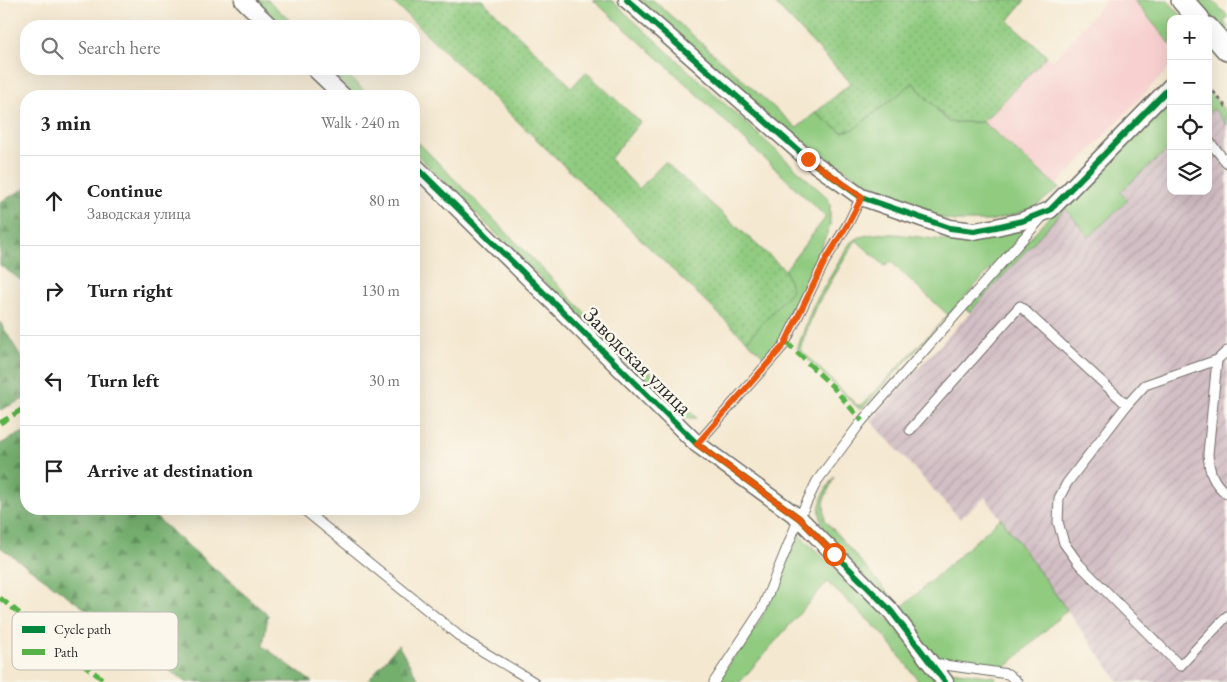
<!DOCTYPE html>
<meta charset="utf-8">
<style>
:root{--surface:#fff;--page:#f2f2f2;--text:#222;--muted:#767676;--line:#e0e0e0}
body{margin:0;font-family:"EB Garamond",serif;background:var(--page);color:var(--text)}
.controls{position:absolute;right:15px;top:15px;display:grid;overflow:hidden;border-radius:10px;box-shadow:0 5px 20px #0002}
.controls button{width:45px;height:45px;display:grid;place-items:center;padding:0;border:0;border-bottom:1px solid var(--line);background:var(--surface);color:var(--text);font:25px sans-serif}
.stop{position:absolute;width:15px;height:15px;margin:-11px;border:4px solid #ea580c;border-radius:50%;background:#fff}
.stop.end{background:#ea580c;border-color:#fff;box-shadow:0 1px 5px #0008}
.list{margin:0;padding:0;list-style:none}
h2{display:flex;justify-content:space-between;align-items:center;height:65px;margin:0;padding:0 20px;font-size:21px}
h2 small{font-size:16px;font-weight:400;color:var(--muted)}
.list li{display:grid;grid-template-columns:32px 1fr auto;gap:15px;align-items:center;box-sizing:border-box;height:90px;padding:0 20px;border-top:1px solid var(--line)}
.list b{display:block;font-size:19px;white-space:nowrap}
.list p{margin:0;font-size:16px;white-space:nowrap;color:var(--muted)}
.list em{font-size:16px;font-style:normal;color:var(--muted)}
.icon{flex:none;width:28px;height:28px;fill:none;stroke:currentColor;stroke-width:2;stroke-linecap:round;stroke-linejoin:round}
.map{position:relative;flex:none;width:1227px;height:682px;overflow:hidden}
.search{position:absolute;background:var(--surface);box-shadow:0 5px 20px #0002;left:20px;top:20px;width:400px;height:55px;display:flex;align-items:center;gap:12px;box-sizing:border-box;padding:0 18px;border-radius:20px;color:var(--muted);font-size:19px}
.panel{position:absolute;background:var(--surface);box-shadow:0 5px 20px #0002;left:20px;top:90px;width:400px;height:425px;border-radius:20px}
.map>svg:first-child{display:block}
.built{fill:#f7d0cf}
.industrial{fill:url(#industrial-furrows)}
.green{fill:#90cb80;stroke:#5e7b56;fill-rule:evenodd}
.forest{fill:url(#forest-firs);stroke:#506d4c}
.garden{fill:url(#garden-dots);stroke:#5e7b56}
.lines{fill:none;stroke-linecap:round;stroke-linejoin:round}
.service-casing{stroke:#716d65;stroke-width:11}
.minor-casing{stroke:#716d65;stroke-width:19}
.tertiary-casing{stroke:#716d65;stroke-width:24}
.path{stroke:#716d65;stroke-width:2.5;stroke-dasharray:4 4;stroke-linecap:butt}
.service{stroke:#fff;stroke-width:9}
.minor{stroke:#fff;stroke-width:16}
.tertiary{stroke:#fff;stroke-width:21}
.quiet{stroke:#56b246;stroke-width:5;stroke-dasharray:10 5;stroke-linecap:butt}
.cycleway-casing{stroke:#fbf7ec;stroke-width:9}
.cycleway{stroke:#00873e;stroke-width:6}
.route{stroke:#ea580c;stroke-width:6}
.labels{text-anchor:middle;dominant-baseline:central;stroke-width:5;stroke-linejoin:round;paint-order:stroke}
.street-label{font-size:22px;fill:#2b2b2b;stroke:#fbf7ec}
.key{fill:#fbf7ec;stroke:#bdbab2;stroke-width:1}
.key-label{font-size:14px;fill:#2b2b2b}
</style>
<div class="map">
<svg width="1227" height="682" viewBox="0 0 1227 682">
<defs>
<pattern id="industrial-furrows" width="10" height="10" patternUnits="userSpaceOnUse" patternTransform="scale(1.25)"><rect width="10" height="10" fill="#d2bec5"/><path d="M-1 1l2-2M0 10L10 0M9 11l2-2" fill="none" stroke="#b4a3a9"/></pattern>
<pattern id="forest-firs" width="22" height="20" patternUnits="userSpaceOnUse" patternTransform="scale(1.25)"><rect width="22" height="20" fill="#74af6e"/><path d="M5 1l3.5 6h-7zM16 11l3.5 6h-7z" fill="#5f8f5b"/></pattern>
<pattern id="garden-dots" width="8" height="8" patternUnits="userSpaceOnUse" patternTransform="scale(1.25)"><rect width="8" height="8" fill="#90cb80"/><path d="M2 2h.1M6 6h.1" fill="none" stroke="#7cae6f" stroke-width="1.8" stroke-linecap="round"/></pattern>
</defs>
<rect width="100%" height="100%" fill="#fbf7ec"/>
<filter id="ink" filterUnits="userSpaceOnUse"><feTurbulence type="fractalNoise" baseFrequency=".02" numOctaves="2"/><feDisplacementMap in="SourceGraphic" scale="10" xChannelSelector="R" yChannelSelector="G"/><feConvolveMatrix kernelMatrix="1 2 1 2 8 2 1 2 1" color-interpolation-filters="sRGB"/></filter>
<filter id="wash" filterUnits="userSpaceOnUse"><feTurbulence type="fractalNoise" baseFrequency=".0096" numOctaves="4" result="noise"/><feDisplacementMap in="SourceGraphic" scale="20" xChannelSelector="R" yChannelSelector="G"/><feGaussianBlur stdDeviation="1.12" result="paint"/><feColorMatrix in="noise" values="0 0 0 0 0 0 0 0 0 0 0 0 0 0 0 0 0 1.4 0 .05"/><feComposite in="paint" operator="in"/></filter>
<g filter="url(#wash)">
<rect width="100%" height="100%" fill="#f4e8d0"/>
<path class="built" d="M 1106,0 L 1134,0 L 1171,45 L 1171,66 L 1056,186 L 983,122 L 1047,56 L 1053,61 Z"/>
<path class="industrial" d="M 1214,108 L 1227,125 L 1227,682 L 1119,682 L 985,497 L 960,519 L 871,421 L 1065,208 L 1089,237 L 1128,200 L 1120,192 L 1171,147 L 1171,191 L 1208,191 L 1208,113 Z"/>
<path class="green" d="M 256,0 L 268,0 L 296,26 L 283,26 Z
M 593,0 L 611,0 L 828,198 L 830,204 L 830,225 L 795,315 L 782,340 L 768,360 L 747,341 L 791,290 L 785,270 L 826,217 L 667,66 Z
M 637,0 L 653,0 L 797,128 L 815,113 L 842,132 L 854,129 L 913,83 L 948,122 L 983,122 L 1059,188 L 1036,206 L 1016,214 L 990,221 L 955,221 L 941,218 L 913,207 L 855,176 L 778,125 Z
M 1134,0 L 1167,0 L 1185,19 L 1171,19 L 1171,45 Z
M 1195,0 L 1212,0 L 1227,15 L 1227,19 L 1224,22 L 1227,26 L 1227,35 Z
M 327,69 L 341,69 L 370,96 L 356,96 Z
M 1208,90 L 1227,113 L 1227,125 L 1214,109 L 1208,113 Z
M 1171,97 L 1171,147 L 1120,192 L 1128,200 L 1089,237 L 1065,208 L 970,312 L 965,308 L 1061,204 Z
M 414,138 L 608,336 L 611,333 L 697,418 L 685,418 L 677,414 L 414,152 Z
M 1030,226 L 863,408 L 858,408 L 797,349 L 813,306 L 850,243 C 872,224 922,240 949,240 C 977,241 1003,235 1030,226 ZM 856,240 L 885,266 L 890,261 L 948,315 L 862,405 L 857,405 L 800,349 L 815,308 Z
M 834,477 L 824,500 L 825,520 L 901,608 L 1001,518 L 1067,610 L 1006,667 C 982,665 953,666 931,654 L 826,533 C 815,509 819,498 834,477 Z
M 799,535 L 881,610 L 939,682 L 917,682 L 918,680 L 882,633 L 827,582 L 740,682 L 717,682 L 760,621 L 777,586 Z
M 942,670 L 996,677 L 994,679 L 998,682 L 950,682 Z"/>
<path class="forest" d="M 26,188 L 26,284 L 0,265 L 0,202 Z
M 0,322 L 23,360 L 26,362 L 26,398 L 0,410 Z
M 26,431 L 26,509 L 146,509 L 268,615 L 263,646 L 312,682 L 186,682 L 0,547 L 0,444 Z
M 398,645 L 420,682 L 367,682 Z"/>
<path class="garden" d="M 391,0 L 482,0 L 572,87 L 586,72 L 640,122 L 610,159 L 639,189 L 665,162 L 785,270 L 792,290 L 747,341 Z
M 772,0 L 1025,0 L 1008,21 L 1047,56 L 983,122 L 949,122 L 913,83 L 854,129 L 842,132 L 815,113 L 851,83 Z"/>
</g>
<g filter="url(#ink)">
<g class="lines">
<g class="service-casing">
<path id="service" d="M 1208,140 L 1227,163
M 1227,351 L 1217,360 L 1145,385 L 1127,405 L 1067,483 L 1059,498 L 1058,522 L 1064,543 L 1079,564 L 1180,666 L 1227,616
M 1217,360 L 1208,454 C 1209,472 1213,483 1227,494
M 910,430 L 1020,306 L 1127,405
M 697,444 L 784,345 L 825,261 L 849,222 L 861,197
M 303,509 L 464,640 L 534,682
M 931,663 L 1008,674 L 1017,682
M 714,682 L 762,609 L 799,518 L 817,481 L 862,421 L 1044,215"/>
</g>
<g class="minor-casing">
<path id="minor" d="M 243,0 L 270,26
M 627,0 L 808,159 L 861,197 L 950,228 L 974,231 L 996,227 L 1022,221 L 1050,210 L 1171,86
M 315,69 L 343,96
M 414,165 L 697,444 L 799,518 L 891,611 L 945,682"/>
</g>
<g class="tertiary-casing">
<path id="tertiary" d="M 1182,0 L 1199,19
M 1208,28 L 1227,50"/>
</g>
<path class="path" d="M 1208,85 L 1227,108"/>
<use href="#service" class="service"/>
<use href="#minor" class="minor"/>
<use href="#tertiary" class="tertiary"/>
<path class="quiet" d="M 786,342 L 832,386 L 862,421
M 0,423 L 26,407
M 0,598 L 106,682"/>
<g class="cycleway-casing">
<path id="cycleway" d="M 627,0 L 808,159 L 861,197 L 950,228 L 974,231 L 996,227 L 1022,221 L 1050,210 L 1171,86
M 414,165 L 697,444 L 799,518 L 891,611 L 945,682"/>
</g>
<use href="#cycleway" class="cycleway"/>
</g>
</g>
<g class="lines" filter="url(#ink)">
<path class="route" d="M 808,159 L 862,197 L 849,222 L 825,261 L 784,345 L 697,444 L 799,518 L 834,554"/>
</g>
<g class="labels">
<g class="street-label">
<text transform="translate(638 361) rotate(45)">Заводская улица</text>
</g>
</g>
<rect x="12" y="612" width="166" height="58" rx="8" class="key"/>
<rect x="22" y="626" width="23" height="7" fill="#00873e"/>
<rect x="22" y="649" width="23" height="6" fill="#56b246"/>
<g class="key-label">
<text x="54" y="634">Cycle path</text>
<text x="54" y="657">Path</text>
</g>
</svg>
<div class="controls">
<button>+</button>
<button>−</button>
<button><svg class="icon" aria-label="locate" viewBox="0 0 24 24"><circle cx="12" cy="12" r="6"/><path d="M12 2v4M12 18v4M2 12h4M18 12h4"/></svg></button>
<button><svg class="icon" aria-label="layers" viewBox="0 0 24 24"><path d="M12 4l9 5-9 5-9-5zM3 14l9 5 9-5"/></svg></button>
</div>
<div class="stop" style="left:834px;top:554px"></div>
<div class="stop end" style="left:808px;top:159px"></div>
<div class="search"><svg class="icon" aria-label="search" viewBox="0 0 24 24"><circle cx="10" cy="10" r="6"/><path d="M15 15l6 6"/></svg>Search here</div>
<section class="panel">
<h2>3 min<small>Walk · 240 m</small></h2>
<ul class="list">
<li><svg class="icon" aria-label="ahead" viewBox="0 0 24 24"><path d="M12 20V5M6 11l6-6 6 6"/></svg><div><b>Continue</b><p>Заводская улица</p></div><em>80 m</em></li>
<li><svg class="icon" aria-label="right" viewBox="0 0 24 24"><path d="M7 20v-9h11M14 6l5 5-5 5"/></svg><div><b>Turn right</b></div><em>130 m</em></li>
<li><svg class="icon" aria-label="left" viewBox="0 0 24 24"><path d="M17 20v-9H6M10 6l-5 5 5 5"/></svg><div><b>Turn left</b></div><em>30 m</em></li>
<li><svg class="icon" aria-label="arrive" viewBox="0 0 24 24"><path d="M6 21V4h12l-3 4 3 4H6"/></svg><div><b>Arrive at destination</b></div></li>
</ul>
</section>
</div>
